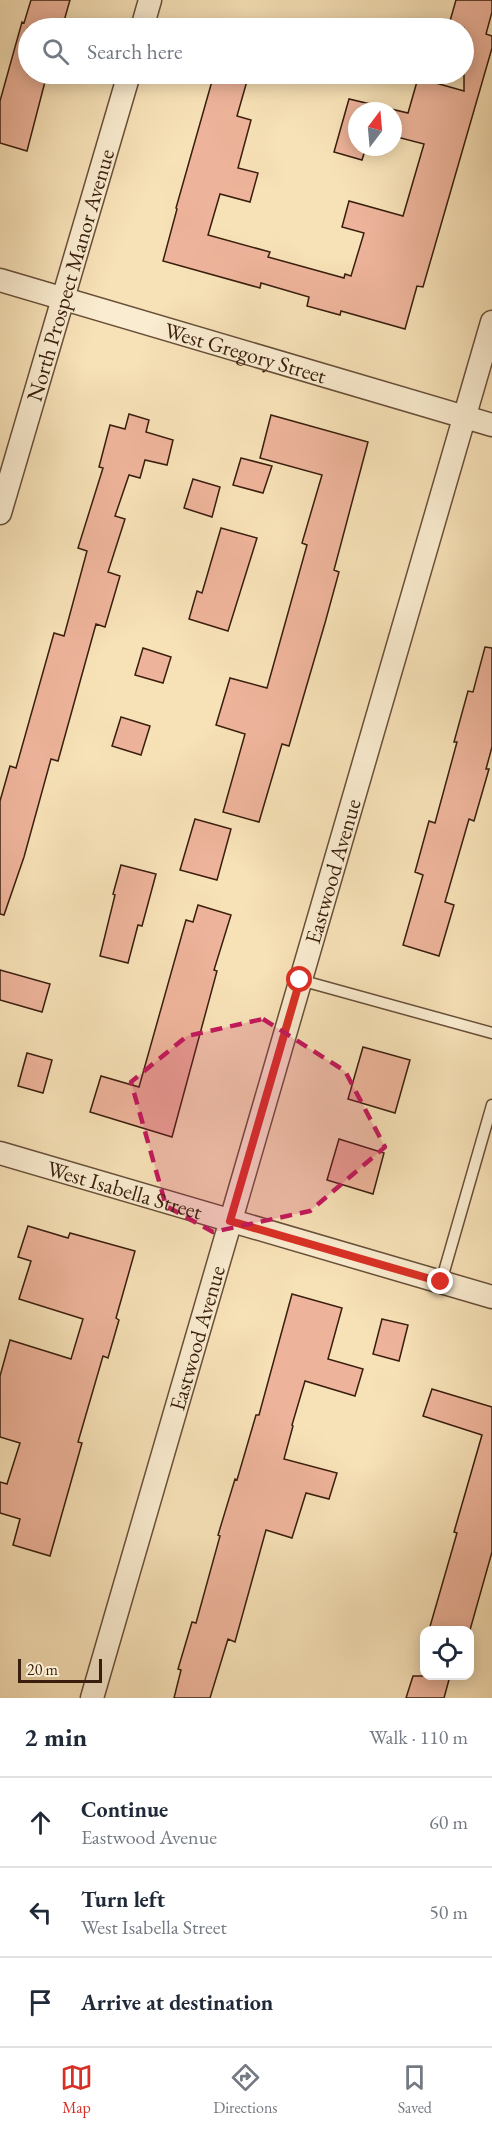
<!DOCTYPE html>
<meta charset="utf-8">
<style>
:root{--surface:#fff;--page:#f6f6f7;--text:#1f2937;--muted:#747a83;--line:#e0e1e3;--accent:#d93025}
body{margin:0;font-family:"EB Garamond",serif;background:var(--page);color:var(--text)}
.controls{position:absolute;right:18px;bottom:18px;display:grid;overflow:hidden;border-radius:12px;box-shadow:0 3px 15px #0003}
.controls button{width:54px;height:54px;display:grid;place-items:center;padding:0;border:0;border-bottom:2px solid var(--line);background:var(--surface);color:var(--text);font:30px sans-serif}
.compass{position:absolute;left:348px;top:102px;width:54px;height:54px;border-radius:50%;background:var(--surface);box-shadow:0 3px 15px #0003;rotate:16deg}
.scale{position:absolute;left:18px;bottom:15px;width:84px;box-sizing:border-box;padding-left:6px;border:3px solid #391e0d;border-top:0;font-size:16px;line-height:21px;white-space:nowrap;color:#391e0d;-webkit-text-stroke:4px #faecd0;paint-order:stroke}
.stop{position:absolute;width:18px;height:18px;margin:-14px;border:4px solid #d93025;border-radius:50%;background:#fff}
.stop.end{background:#d93025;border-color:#fff;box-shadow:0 2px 6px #0008}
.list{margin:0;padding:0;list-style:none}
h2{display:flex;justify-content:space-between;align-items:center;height:78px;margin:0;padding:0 24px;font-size:26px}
h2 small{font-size:20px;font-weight:400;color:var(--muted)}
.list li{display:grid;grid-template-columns:39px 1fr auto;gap:18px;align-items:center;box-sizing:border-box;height:90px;padding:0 24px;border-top:2px solid var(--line)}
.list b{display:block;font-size:22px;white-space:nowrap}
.list p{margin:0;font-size:20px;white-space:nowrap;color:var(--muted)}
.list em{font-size:20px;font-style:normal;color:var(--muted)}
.icon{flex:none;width:33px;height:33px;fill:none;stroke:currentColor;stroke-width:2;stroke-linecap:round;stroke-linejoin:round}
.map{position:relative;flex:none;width:492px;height:1698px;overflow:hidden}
.search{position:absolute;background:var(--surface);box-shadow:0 3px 15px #0003;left:18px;right:18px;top:18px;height:66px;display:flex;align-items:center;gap:15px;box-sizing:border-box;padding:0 21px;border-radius:33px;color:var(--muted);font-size:22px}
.sheet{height:348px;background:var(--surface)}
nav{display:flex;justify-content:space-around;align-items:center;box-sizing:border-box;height:84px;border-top:2px solid var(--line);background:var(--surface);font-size:16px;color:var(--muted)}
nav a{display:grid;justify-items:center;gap:3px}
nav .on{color:var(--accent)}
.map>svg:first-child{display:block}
.building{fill:#eeb49b;stroke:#391e0d;stroke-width:1.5}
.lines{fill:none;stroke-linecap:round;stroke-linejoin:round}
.lane-casing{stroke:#684f38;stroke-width:13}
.street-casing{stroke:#684f38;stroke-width:25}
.lane{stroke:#faecd0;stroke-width:10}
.street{stroke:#faecd0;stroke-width:22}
.route{stroke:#d93025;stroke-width:8}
.marked{fill:#c2185b;fill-opacity:0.2;stroke:#c2185b;stroke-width:4.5;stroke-dasharray:12 8;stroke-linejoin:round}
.labels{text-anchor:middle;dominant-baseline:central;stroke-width:4.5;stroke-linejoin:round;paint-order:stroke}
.street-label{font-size:22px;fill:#391e0d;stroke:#faecd0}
</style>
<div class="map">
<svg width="492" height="1698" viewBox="0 0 492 1698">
<rect width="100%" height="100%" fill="#f7e1b7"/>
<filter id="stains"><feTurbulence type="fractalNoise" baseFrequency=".00333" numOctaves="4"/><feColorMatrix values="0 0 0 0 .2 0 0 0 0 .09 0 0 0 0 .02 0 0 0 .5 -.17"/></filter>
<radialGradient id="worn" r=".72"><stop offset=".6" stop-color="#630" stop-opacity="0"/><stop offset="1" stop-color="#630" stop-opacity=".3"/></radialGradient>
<path class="building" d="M 31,0 L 70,0 L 62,28 L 28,28 L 28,74 L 47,74 L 27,151 L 0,143 L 0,101 L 22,22 L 24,23 Z
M 456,0 L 492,0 L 492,12 L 486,34 L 492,36 L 492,48 L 423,287 L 417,286 L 405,329 L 341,311 L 340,315 L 307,306 L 309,297 L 261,283 L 260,288 L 163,261 L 177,209 L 176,208 L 214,74 L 249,74 L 237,116 L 251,120 L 238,168 L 258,173 L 250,202 L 220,194 L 208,235 L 270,252 L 268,257 L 344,278 L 345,274 L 351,276 L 364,233 L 342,227 L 349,201 L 403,216 L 424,144 L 393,136 L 393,111 L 357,111 L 357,147 L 366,147 L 362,160 L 334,152 L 349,99 L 408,113 L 418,78 L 464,91 L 464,28 L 448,28 Z
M 129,414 L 149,420 L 146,432 L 173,440 L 167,465 L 145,460 L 140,478 L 129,475 L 115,516 L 125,519 L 108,572 L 120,576 L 105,627 L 96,624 L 58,761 L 51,759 L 24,857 L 4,915 L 0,914 L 0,801 L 10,766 L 16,768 L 54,633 L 64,636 L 87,551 L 78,548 L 103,468 L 99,467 L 110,425 L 125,429 Z
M 271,415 L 368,442 L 334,570 L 339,572 L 325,623 L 289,746 L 282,744 L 259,822 L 223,812 L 245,734 L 216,725 L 230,678 L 267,688 L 307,545 L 302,543 L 322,475 L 260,458 Z
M 241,458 L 272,466 L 263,493 L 233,485 Z
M 193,479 L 220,487 L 212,517 L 184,508 Z
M 221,528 L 257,538 L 228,631 L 189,619 L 197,591 L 202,593 Z
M 485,647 L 492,648 L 492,747 L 486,769 L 489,769 L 474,821 L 469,819 L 445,902 L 454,905 L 439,956 L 403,945 L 423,875 L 415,872 L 429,821 L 435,823 L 457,742 L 454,742 L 468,691 L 473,692 Z
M 143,648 L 171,657 L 163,683 L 135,675 Z
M 121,717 L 150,726 L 141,755 L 112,746 Z
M 195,819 L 231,829 L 217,880 L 180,870 Z
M 121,865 L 156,874 L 142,926 L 138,925 L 128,963 L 100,956 L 115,895 L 113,894 Z
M 198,905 L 231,915 L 214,970 L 217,971 L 172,1137 L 90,1112 L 101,1076 L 139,1087 L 186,920 L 193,922 Z
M 0,970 L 50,984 L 42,1012 L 0,1000 Z
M 363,1047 L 410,1060 L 395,1113 L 348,1099 Z
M 27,1053 L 52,1060 L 43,1093 L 18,1086 Z
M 339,1139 L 384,1153 L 373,1194 L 327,1180 Z
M 28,1226 L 68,1238 L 70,1233 L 135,1251 L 116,1318 L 119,1320 L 108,1358 L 103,1356 L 78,1442 L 82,1443 L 50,1556 L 13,1545 L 20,1519 L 0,1513 L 0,1482 L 7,1484 L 20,1443 L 0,1437 L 0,1376 L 10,1340 L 71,1359 L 83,1319 L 19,1299 L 31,1261 L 18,1257 Z
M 292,1294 L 342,1308 L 328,1359 L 363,1369 L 355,1396 L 305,1381 L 292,1425 L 293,1426 L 284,1459 L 337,1473 L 329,1499 L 306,1493 L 292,1538 L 266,1530 L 235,1642 L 228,1639 L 210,1698 L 174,1698 L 181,1670 L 178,1669 L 192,1622 L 196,1623 L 220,1536 L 218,1535 L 235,1479 L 237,1480 L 256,1415 L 259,1415 Z
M 382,1319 L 408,1325 L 399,1361 L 373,1354 Z
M 432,1389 L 492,1407 L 492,1552 L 470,1630 L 429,1630 L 457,1533 L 454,1532 L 482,1435 L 423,1416 Z
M 413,1676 L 450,1676 L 444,1698 L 406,1698 Z"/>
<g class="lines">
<g class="lane-casing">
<path id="lane" d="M 300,980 L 492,1033
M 441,1282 L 492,1105"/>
</g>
<g class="street-casing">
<g id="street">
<path d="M 142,28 L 150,0"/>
<path id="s1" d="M 0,280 L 492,425"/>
<path id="s2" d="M 0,513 L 129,74"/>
<path id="s3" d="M 0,1153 L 492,1297"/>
<path id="s4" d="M 92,1698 L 492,322"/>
</g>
</g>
<use href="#lane" class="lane"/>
<use href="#street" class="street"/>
</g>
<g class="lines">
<path class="route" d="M 300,980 L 230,1221 L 441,1282"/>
</g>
<path class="marked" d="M 263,1019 L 345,1071 L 385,1147 L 310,1211 L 213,1232 L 166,1206 L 131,1082 L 187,1036 Z"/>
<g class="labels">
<g class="street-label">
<text stroke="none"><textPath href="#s2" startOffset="248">North Prospect Manor Avenue</textPath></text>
<text stroke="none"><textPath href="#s1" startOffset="256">West Gregory Street</textPath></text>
<text stroke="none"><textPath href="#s4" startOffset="861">Eastwood Avenue</textPath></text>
<text stroke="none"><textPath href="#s3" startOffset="130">West Isabella Street</textPath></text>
<text stroke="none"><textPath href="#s4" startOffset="375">Eastwood Avenue</textPath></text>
</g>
</g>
<rect width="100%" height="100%" filter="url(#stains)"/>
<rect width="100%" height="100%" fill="url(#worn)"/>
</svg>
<div class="controls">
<button><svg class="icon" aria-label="locate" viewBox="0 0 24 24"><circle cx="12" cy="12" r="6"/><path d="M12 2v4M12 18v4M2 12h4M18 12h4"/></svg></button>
</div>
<svg class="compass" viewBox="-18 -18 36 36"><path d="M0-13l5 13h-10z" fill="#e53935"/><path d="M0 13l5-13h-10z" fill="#747a83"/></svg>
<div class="scale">20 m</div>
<div class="stop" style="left:300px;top:980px"></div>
<div class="stop end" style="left:441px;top:1282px"></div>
<div class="search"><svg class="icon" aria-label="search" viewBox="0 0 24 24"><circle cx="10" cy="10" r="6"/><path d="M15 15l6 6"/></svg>Search here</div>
</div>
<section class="sheet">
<h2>2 min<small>Walk · 110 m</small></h2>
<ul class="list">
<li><svg class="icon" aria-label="ahead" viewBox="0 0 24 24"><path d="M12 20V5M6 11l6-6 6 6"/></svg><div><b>Continue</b><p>Eastwood Avenue</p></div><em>60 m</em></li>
<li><svg class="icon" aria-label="left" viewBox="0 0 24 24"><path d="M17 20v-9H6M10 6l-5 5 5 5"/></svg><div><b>Turn left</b><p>West Isabella Street</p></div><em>50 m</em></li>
<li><svg class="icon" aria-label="arrive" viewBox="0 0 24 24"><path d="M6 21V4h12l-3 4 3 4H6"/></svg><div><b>Arrive at destination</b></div></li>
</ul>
</section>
<nav>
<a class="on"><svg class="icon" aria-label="map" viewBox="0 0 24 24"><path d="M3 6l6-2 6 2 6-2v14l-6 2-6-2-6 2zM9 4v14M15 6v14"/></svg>Map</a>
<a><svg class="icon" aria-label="directions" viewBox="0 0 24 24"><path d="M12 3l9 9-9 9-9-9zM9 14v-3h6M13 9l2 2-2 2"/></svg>Directions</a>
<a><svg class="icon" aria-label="saved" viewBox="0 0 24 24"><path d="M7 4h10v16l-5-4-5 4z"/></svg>Saved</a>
</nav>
